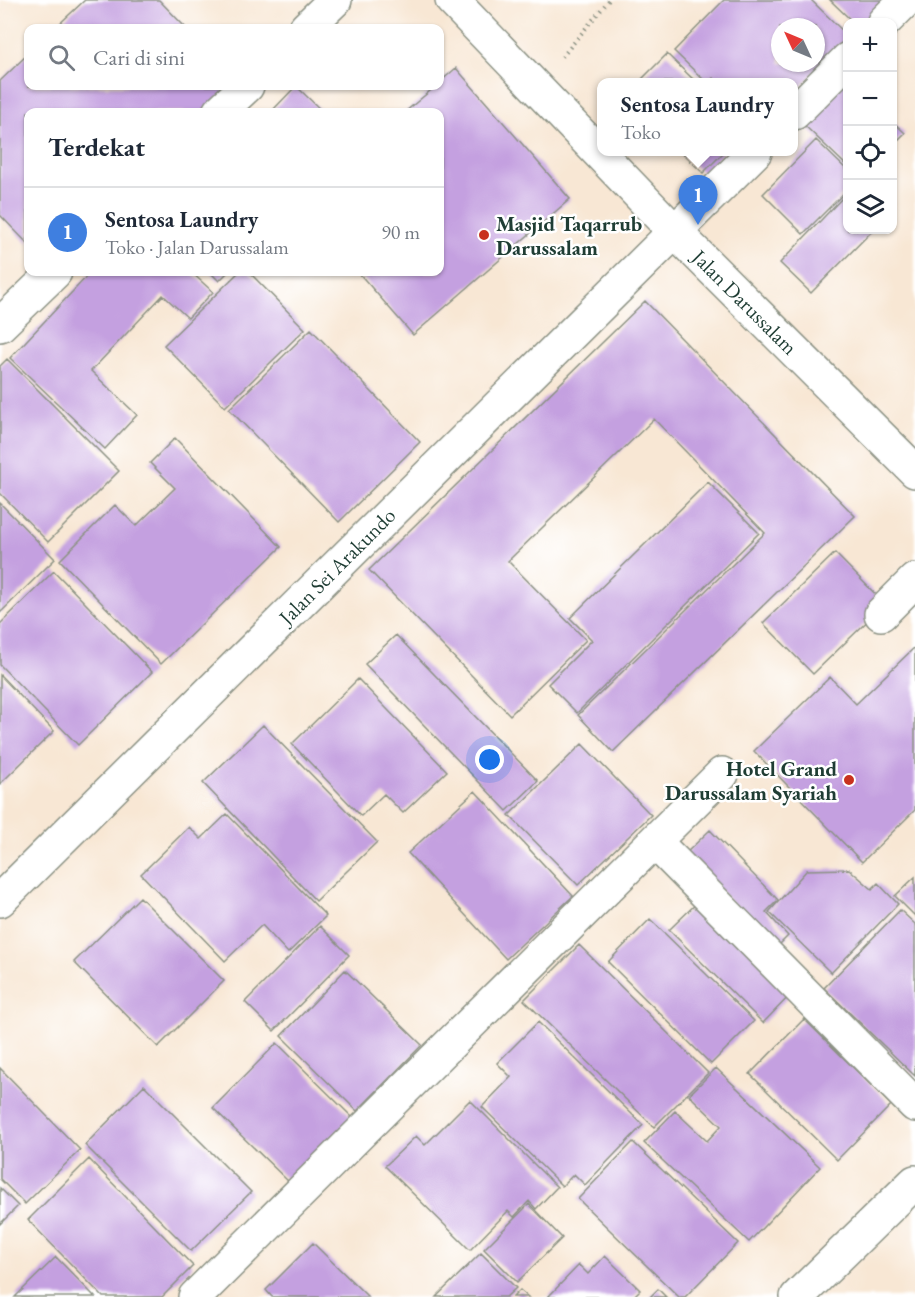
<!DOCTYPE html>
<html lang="id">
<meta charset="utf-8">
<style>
:root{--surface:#fff;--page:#f6f6f7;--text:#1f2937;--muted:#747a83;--line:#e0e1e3;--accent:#7c3aed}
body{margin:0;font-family:"EB Garamond",serif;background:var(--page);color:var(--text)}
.controls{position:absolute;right:18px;top:18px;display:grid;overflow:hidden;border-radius:12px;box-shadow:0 2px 4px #0004}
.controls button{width:54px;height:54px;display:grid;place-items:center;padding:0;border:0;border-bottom:2px solid var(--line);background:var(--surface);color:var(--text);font:30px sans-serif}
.compass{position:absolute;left:771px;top:18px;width:54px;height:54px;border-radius:50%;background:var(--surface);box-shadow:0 2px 4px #0004;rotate:314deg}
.you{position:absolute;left:490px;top:760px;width:21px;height:21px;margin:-15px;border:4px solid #fff;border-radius:50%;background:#1a73e8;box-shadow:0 0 0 9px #1a73e833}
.badge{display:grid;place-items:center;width:39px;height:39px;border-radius:50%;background:var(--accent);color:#fff;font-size:20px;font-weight:700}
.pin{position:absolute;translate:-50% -50px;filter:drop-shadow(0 2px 3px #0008)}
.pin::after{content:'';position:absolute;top:32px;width:21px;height:18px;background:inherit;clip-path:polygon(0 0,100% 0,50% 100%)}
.popup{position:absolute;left:597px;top:78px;width:201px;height:78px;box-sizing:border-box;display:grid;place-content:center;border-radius:12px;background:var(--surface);filter:drop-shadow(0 2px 4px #0005);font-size:20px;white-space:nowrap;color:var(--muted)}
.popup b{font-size:22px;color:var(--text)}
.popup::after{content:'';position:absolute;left:50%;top:100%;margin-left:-12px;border:12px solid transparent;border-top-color:var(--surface)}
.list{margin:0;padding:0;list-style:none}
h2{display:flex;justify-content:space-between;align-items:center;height:78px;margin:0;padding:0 24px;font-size:26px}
h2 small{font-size:20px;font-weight:400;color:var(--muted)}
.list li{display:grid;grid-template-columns:39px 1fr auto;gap:18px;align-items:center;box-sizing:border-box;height:90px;padding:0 24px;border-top:2px solid var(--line)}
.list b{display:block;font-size:22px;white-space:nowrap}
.list p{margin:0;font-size:20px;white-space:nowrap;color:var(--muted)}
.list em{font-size:20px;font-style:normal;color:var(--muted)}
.icon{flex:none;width:33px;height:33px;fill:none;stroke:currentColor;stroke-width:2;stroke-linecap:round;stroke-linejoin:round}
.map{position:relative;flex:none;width:915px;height:1297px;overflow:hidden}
.search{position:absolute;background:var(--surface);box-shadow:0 2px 4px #0004;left:24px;top:24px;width:420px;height:66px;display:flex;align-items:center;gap:15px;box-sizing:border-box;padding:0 21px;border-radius:12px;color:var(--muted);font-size:22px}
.panel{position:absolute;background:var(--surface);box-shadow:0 2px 4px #0004;left:24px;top:108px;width:420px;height:168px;border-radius:12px}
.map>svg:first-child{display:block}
.building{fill:#c4a0e0;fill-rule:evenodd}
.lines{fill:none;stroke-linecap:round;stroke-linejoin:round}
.minor-casing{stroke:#8c9284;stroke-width:36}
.path{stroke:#8c9284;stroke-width:4;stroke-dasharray:1.5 4.5;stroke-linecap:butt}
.minor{stroke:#fff;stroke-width:33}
.poi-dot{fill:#c8321e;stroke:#fff;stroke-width:2}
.labels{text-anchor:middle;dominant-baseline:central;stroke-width:5;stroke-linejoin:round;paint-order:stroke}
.poi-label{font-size:21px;font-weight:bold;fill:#1f3d34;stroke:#fff;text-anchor:start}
.street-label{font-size:21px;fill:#1f3d34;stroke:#fff}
</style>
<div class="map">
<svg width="915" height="1297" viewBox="0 0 915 1297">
<rect width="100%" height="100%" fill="#fff"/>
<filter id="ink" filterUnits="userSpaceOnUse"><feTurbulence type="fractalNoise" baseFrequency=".0167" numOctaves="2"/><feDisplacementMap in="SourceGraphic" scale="12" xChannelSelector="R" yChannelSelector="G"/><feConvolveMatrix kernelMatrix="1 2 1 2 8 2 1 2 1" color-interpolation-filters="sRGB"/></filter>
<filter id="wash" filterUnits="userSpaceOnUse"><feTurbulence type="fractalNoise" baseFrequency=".008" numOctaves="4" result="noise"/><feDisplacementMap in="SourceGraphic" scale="24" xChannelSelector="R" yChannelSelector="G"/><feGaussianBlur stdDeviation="1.35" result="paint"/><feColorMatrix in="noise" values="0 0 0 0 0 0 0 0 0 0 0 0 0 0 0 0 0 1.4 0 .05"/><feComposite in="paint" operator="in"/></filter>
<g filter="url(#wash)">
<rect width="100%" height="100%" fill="#f8e7d4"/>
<g id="blocks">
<path class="building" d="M 85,0 L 159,0 L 186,28 L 55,28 Z
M 724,0 L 811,0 L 848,36 L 848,38 L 794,93 L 794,82 L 717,82 L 713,78 L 709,82 L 706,82 L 674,51 ZM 780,27 L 816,27 L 816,63 L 780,63 Z
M 830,0 L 890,0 L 868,22 L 853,22 Z
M 28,54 L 28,86 L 240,86 L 212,112 L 28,112 L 28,244 L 0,215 L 0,81 Z
M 667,54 L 696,82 L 639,82 Z
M 456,68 L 570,199 L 413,335 L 358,272 L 440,272 L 440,112 L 405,112 L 436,86 L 440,86 L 440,82 Z
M 848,76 L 848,167 L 802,123 Z
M 296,86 L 323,112 L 271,112 Z
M 892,121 L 905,133 L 892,146 Z
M 816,140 L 848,171 L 848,189 L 803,234 L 763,194 Z
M 681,152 L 724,152 L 703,173 Z
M 844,196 L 848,200 L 848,230 L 873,230 L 811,293 L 780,263 Z
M 91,272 L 191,272 L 213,292 L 188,318 L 163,295 L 91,371 L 137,415 L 105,449 L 10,358 Z
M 210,272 L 228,272 L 219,281 Z
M 239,272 L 249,272 L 305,329 L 225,407 L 164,345 Z
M 645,301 L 855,516 L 613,752 L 578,715 L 765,533 L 654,419 L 508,561 L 586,640 L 510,715 L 369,570 Z
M 311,329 L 420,442 L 339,522 L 229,409 Z
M 7,359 L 119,471 L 48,542 L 0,493 L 0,366 Z
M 175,438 L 281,547 L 161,664 L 60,560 L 115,505 L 136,526 L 175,488 L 150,463 Z
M 708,482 L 759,533 L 577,713 L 548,684 L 592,640 L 570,618 Z
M 0,503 L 55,559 L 0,613 Z
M 835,553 L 885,604 L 813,674 L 763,623 Z
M 54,571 L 152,672 L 78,745 L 0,665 L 0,624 Z
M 396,635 L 538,781 L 507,811 L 365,664 Z
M 915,647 L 915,810 L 862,862 L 754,751 L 830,677 L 856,704 Z
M 0,675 L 54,731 L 0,784 Z
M 358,679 L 447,771 L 403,813 L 384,794 L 361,816 L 292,744 Z
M 263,725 L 377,842 L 316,901 L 203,783 Z
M 582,744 L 651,815 L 578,885 L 509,815 Z
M 475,791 L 573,896 L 506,959 L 408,853 Z
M 227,814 L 326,916 L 288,953 L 262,925 L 225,961 L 141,874 L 189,827 L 201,839 Z
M 710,830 L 778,900 L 766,912 L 788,936 L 776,948 L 684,855 Z
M 849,869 L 872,889 L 878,883 L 898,904 L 831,973 L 769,912 L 807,870 Z
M 915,877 L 915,916 L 895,896 Z
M 140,897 L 224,981 L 158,1047 L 74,962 Z
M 702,898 L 795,990 L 763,1023 L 669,930 Z
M 900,910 L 915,924 L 915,1076 L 824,988 Z
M 650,919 L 754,1021 L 711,1064 L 608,962 Z
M 320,926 L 349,955 L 274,1031 L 245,1002 Z
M 579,945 L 708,1073 L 654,1127 L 524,1000 Z
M 345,970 L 422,1045 L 357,1111 L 281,1036 Z
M 804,1019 L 891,1105 L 837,1160 L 750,1074 Z
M 538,1022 L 643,1125 L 585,1185 L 574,1174 L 562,1186 L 482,1107 L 511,1077 L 497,1063 Z
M 277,1043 L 353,1118 L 289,1182 L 213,1108 Z
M 0,1068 L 80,1150 L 25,1204 L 0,1179 Z
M 716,1068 L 820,1167 L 749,1242 L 644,1143 L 675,1111 L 707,1141 L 721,1126 L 689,1095 Z
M 144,1085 L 251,1192 L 191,1251 L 85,1145 Z
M 470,1100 L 557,1187 L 536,1209 L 529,1201 L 514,1217 L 508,1211 L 470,1250 L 385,1166 L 416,1136 L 425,1145 Z
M 633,1142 L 738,1243 L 685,1297 L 679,1297 L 578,1199 Z
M 89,1159 L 193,1266 L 162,1297 L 103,1297 L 28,1220 Z
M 0,1188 L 18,1206 L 0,1224 Z
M 529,1204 L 562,1238 L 517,1282 L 484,1249 Z
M 313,1243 L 368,1297 L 272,1297 L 266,1290 Z
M 481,1253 L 516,1288 L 506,1297 L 436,1297 Z
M 605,1256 L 640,1290 L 633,1297 L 548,1297 L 579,1265 L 588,1274 Z
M 56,1257 L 95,1297 L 15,1297 Z
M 658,1289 L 666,1297 L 650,1297 Z
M 520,1290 L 528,1297 L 513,1297 Z"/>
</g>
</g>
<g filter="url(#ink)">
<use href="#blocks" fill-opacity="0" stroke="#8c9284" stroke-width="1.5"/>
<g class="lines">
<g class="minor-casing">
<path id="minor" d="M 452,0 L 675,232 L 915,471
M 884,22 L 906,0
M 306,28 L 335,0
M 219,112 L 247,86
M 794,113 L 848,59
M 0,325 L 55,272
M 881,614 L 915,580
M 655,842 L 915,1105
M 0,900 L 755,152
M 195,1297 L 722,774
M 797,1297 L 915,1182"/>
</g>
<path class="path" d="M 562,57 L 609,0"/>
<use href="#minor" class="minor"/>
</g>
</g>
<g class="poi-dot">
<circle cx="484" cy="235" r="6"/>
<circle cx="849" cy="780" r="6"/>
</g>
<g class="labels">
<g class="poi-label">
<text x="496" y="223">Masjid Taqarrub<tspan x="496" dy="24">Darussalam</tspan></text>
<text x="837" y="768" text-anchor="end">Hotel Grand<tspan x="837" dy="24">Darussalam Syariah</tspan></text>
</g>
<g class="street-label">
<text transform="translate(745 302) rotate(45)">Jalan Darussalam</text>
<text transform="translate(337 566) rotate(-45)">Jalan Sei Arakundo</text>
</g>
</g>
</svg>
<div class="controls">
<button>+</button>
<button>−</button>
<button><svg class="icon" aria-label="locate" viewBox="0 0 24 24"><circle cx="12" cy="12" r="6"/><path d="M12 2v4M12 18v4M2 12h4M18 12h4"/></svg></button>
<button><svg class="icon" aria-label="layers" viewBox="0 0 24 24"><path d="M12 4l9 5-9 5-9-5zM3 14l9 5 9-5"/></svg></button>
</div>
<svg class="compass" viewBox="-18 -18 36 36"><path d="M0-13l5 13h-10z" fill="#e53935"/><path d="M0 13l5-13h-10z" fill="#747a83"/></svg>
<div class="you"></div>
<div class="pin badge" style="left:698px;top:225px;background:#3f7fe0">1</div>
<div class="popup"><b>Sentosa Laundry</b>Toko</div>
<div class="search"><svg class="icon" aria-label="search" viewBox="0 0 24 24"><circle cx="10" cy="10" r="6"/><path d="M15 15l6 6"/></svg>Cari di sini</div>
<section class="panel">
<h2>Terdekat<small></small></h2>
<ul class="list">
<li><span class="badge" style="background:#3f7fe0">1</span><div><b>Sentosa Laundry</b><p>Toko · Jalan Darussalam</p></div><em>90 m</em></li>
</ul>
</section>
</div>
